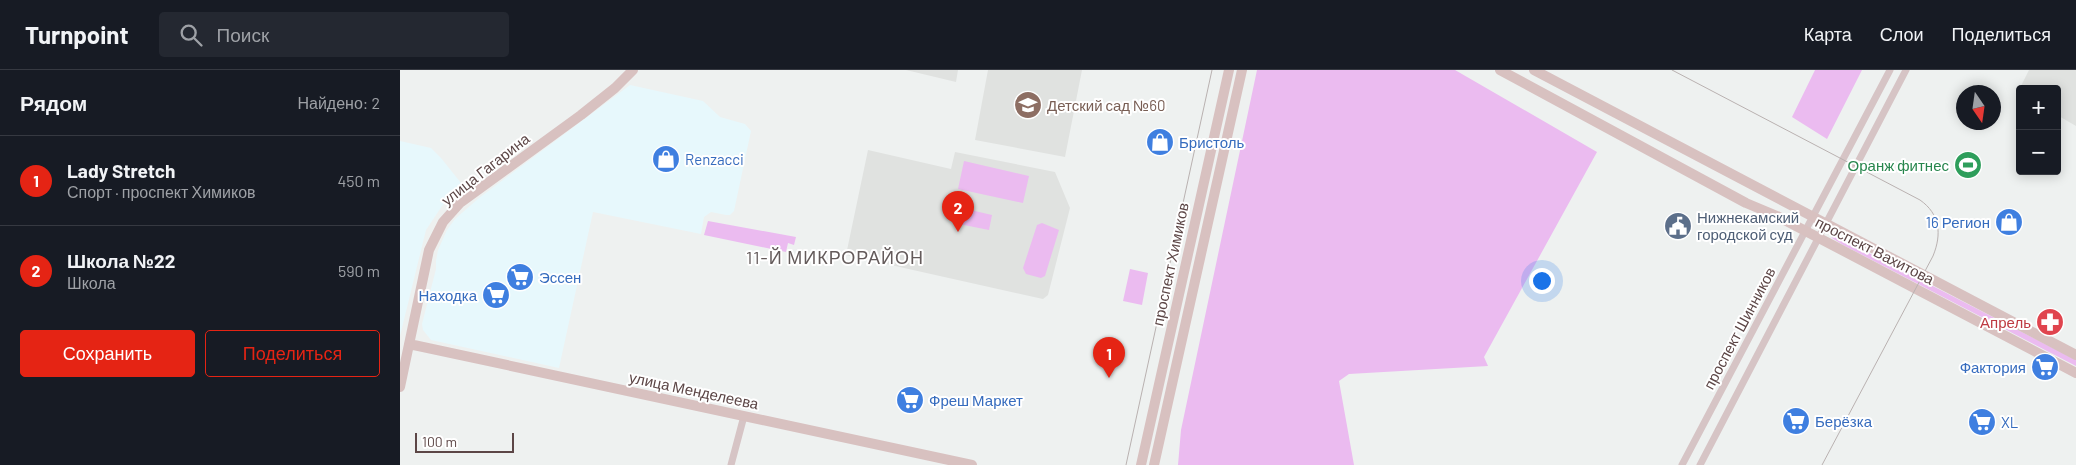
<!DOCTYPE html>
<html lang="ru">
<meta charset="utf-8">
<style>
:root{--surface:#171b24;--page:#242831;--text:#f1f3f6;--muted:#9ea1a6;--line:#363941;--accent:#e52414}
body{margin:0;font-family:Barlow,sans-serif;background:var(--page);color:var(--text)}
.controls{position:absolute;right:15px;top:15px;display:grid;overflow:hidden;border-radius:5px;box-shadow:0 2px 12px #0003}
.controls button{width:45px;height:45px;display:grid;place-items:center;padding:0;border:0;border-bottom:1px solid var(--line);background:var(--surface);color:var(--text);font:25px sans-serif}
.compass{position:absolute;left:1556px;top:15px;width:45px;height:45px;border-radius:50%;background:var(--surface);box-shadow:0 2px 12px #0003;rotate:167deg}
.scale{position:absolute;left:15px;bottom:12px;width:99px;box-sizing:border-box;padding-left:5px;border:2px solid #5c4646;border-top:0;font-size:14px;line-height:18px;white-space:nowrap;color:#5c4646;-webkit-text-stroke:4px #fff;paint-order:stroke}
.you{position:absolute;left:1141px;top:210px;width:18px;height:18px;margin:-12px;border:4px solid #fff;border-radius:50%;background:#1a73e8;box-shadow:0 0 0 8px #1a73e833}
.badge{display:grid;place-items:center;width:32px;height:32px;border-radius:50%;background:var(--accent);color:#fff;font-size:16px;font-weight:700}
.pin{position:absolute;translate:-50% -41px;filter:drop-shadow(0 1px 2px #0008)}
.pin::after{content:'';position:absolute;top:26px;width:18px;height:15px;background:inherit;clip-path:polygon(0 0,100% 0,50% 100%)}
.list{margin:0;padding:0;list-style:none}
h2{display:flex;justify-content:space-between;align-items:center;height:65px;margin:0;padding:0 20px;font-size:21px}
h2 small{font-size:16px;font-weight:400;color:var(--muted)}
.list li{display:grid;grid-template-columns:32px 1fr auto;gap:15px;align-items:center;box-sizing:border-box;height:90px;padding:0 20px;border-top:1px solid var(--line)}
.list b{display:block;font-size:19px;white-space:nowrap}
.list p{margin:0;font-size:16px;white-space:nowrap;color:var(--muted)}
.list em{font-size:16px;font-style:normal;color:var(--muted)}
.actions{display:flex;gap:10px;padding:15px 20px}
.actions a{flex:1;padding:11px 0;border:1px solid var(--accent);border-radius:5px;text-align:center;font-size:18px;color:var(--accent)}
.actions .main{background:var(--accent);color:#fff}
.icon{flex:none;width:28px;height:28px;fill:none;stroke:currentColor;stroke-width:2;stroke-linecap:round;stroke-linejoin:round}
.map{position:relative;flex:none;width:1676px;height:395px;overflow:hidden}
header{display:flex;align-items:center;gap:30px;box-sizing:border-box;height:70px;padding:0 25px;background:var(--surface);border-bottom:1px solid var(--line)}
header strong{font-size:24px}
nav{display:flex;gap:28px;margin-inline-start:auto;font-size:18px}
.search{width:350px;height:45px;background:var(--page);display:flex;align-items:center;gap:12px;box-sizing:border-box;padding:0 18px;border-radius:5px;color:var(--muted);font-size:19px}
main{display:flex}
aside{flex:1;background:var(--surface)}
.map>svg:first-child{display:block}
.commercial{fill:#e7f8fc}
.education{fill:#e0e2e0}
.green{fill:#ebbbf0}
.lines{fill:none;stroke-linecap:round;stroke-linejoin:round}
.minor{stroke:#d6c4c5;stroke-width:7}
.secondary{stroke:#d8c1c0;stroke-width:10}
.tram{stroke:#b9b1b0;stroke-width:1}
.labels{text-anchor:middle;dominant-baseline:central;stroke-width:4;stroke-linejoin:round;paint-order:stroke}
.education-label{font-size:15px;fill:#785e54;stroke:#fff;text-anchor:start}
.shop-label{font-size:15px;fill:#366cbe;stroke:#fff;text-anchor:start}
.leisure-label{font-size:15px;fill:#27864d;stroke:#fff;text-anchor:end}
.street-label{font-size:15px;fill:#5c4646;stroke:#fff}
.service-label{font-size:15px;fill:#4e5e75;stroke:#fff;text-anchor:start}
.health-label{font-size:15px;fill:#be3a42;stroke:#fff;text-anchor:end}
.quarter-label{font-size:18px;letter-spacing:1px;fill:#645b5b;stroke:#fff}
</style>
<header>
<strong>Turnpoint</strong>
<div class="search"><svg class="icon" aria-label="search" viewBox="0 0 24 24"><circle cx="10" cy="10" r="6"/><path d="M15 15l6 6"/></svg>Поиск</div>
<nav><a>Карта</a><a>Слои</a><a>Поделиться</a></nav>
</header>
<main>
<aside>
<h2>Рядом<small>Найдено: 2</small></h2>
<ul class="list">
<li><span class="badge">1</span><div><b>Lady Stretch</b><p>Спорт · проспект Химиков</p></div><em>450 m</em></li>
<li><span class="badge">2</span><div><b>Школа №22</b><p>Школа</p></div><em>590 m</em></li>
</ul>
<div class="actions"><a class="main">Сохранить</a><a>Поделиться</a></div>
</aside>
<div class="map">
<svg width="1676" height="395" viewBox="0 0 1676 395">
<rect width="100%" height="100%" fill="#eef1f0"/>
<path class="commercial" d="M 230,15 L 303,31 L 320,47 L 345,54 L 351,61 L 334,141 L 330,145 L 326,145 L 311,142 L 304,147 L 301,164 L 193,142 L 159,298 L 31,270 L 23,260 L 22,254 L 36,199 L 36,191 L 38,180 L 47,160 L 55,149 L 79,128 Z
M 0,71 L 31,78 L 41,88 L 65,118 L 65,122 L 48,130 L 42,136 L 26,160 L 0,266 Z"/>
<path class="education" d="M 506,0 L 558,0 L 556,12 Z
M 588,0 L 682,0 L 665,87 L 575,70 Z
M 1629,0 L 1676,0 L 1676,56 L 1657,45 L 1657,19 L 1620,19 L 1620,25 L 1617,24 Z
M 468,80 L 551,99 L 555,82 L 655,102 L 670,138 L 648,225 L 643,229 L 446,185 Z"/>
<path class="green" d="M 857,0 L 1055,0 L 1197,82 L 1084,287 L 1088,296 L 949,304 L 939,311 L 954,395 L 778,395 L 781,360 Z
M 1415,0 L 1462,0 L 1427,69 L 1392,47 Z
M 564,91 L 629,106 L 623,133 L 558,119 Z
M 562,138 L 592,145 L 589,160 L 559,154 Z
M 308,151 L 396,167 L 394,175 L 388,173 L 386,182 L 304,165 Z
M 642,153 L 659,160 L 645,206 L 641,208 L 626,204 L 623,198 L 637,155 Z
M 1434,165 L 1676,290 L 1676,296 L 1443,175 L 1432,168 L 1431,166 Z
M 730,199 L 748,203 L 742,235 L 723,231 Z"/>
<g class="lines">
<path class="minor" d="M 331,395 L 344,346
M 1282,395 L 1490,0
M 1300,395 L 1506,0"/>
<path class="secondary" d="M 1100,0 L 1346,133 L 1377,146 L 1676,303
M 1134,0 L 1676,285
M 9,274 L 572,395
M 0,317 L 29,180 L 43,152 L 60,133 L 181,45 L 215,18 L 233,0
M 741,395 L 829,0
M 754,395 L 842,0"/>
<path class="tram" d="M 1272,0 L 1520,130 C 1540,144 1542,164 1533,186 L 1422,395
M 726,395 L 812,0"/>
</g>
<defs>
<g id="school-disc" transform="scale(1.4375)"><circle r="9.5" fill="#8d6e63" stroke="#fff"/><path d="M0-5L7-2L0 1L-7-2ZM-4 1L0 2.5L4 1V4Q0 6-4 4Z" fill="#fff"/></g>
<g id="shop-disc" transform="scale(1.4375)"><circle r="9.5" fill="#3f7fe0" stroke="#fff"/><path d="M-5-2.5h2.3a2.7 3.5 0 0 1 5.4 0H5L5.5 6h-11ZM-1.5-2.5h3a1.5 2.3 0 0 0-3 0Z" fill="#fff"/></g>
<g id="stadium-disc" transform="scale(1.4375)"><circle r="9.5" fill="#2e9e5b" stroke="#fff"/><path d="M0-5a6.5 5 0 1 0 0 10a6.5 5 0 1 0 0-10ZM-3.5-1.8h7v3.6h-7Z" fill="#fff"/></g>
<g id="civic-disc" transform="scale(1.4375)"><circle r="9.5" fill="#5c6f8a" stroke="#fff"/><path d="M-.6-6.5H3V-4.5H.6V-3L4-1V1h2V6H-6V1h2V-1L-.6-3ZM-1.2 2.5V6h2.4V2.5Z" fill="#fff"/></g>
<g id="supermarket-disc" transform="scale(1.4375)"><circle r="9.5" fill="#3f7fe0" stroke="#fff"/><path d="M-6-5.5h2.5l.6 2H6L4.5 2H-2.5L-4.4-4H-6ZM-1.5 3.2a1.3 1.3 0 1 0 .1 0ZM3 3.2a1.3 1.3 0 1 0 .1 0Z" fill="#fff"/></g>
<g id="pharmacy-disc" transform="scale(1.4375)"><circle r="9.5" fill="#e0444e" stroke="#fff"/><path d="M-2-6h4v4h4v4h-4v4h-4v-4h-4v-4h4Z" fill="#fff"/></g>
</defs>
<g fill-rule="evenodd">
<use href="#school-disc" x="628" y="35"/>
<use href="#shop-disc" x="760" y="72"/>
<use href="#shop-disc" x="266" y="89"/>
<use href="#stadium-disc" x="1568" y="95"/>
<use href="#shop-disc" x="1609" y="152"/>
<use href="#civic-disc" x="1278" y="156"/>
<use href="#supermarket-disc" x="120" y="207"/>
<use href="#supermarket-disc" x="96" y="225"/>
<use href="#pharmacy-disc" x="1650" y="252"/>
<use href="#supermarket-disc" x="1645" y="297"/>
<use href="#supermarket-disc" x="510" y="330"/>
<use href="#supermarket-disc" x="1396" y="351"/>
<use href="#supermarket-disc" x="1582" y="352"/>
</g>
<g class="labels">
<g class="education-label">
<text x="647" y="35">Детский сад №60</text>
</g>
<g class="shop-label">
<text x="779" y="72">Бристоль</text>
<text x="285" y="89">Renzacci</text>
<text x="1590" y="152" text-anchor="end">16 Регион</text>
<text x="139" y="207">Эссен</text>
<text x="77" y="225" text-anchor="end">Находка</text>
<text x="1626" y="297" text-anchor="end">Фактория</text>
<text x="529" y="330">Фреш Маркет</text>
<text x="1415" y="351">Берёзка</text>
<text x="1601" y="352">XL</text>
</g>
<g class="leisure-label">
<text x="1549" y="95">Оранж фитнес</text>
</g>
<g class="street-label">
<text transform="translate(85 99) rotate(-38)">улица Гагарина</text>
<text transform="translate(1475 180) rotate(27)">проспект Вахитова</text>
<text transform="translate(770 194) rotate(-78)">проспект Химиков</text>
<text transform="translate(1339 258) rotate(-62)">проспект Шинников</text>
<text transform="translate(294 320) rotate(12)">улица Менделеева</text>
</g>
<g class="service-label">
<text x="1297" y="147">Нижнекамский<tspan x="1297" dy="17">городской суд</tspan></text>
</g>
<g class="health-label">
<text x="1631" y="252">Апрель</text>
</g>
<g class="quarter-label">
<text x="435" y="187">11-Й МИКРОРАЙОН</text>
</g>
</g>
</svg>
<div class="controls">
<button>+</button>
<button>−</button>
</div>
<svg class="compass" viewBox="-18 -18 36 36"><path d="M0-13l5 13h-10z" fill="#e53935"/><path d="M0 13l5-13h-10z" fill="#9ea1a6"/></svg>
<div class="scale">100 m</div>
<div class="you"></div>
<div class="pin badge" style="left:709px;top:308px">1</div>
<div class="pin badge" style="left:558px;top:162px">2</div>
</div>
</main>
